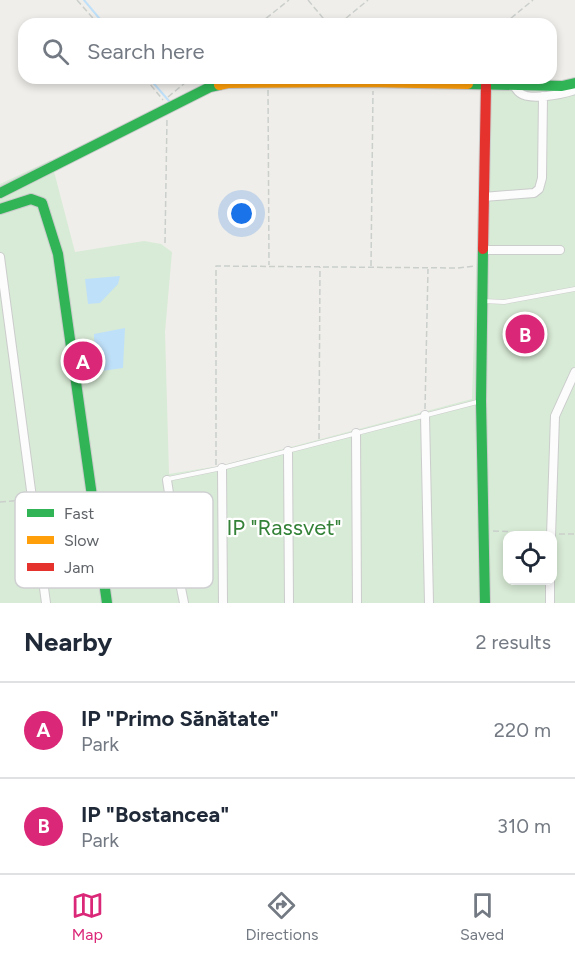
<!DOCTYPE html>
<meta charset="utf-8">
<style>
:root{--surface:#fff;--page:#f6f6f7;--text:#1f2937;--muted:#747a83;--line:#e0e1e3;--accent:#db2777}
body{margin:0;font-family:Figtree,sans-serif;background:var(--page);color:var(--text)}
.controls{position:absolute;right:18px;bottom:18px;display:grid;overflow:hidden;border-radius:12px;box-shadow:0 3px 9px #0003}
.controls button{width:54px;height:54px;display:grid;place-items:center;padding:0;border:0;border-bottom:2px solid var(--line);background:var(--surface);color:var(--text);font:30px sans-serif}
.you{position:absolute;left:242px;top:214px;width:21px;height:21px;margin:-15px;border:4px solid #fff;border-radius:50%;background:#1a73e8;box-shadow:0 0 0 9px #1a73e833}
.badge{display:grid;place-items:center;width:39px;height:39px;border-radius:50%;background:var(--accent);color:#fff;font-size:20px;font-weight:700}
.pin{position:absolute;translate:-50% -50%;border:3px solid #fff;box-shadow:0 2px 6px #0006}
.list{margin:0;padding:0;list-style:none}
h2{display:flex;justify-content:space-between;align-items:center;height:78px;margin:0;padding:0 24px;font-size:26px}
h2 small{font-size:20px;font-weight:400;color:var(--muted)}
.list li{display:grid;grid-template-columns:39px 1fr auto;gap:18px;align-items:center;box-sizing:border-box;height:96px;padding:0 24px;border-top:2px solid var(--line)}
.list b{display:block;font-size:22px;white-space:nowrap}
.list p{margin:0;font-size:20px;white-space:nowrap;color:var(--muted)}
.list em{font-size:20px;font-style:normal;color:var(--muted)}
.icon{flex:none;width:33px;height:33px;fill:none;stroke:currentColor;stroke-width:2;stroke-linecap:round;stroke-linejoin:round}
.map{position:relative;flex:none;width:575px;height:603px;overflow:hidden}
.search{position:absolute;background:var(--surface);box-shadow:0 3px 9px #0003;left:18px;right:18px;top:18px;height:66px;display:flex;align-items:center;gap:15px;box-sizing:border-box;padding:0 21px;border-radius:18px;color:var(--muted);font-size:22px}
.sheet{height:270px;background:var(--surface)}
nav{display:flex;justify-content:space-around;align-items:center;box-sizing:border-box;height:84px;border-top:2px solid var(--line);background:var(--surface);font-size:16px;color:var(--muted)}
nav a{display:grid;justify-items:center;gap:3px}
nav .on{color:var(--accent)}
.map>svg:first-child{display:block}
.green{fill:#d8ebd6;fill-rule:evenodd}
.water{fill:#bfe0f9}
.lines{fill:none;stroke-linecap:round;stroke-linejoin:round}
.stream{stroke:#bfe0f9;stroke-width:2}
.lane-casing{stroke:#cbcccc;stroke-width:5}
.street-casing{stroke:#cbcccc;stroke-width:10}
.fast-casing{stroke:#cacacb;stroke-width:12}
.slow-casing{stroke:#cacacb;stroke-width:12}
.jam-casing{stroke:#cacacb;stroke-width:12}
.path{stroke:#cacfcc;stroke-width:1.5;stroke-dasharray:6 3;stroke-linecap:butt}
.lane{stroke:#fdfcfc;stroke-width:4}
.street{stroke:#fdfcfc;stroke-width:8}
.fast{stroke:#30b455;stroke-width:10}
.slow{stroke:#ff9f0a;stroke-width:10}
.jam{stroke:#e5322d;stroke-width:10}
.labels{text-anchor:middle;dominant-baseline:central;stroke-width:4.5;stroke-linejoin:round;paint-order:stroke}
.park-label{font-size:22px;fill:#348238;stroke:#fff}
.key{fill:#fff;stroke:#cfd0d2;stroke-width:1.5}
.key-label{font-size:16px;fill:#5f6368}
</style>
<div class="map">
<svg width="575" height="603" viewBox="0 0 575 603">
<rect width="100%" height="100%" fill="#efeeea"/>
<path class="green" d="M 575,79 L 575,603 L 0,603 L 0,184 L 51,160 L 75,252 L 144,241 L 161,244 L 172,252 L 165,332 L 169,474 L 219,466 L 472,399 L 482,80 L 553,81 ZM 508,536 L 552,536 L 552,580 L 508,580 Z"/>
<path class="water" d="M 120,276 L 118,284 L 100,303 L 88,304 L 85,279 Z
M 125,328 L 123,368 L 95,372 L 94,334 Z"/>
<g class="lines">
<path class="stream" d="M 84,0 L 104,24
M 149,78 L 169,101"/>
<g class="lane-casing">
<path id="lane" d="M 484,301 L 504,302 L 575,289
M 168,479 L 222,468 L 481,401
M 34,499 L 91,494"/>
</g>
<g class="street-casing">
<path id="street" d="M 513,85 C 516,88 517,91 520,93 C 530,101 563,94 575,90
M 483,197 L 534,193 L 539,189 L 542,178 L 543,96
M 482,250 L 560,250
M 0,257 L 46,603
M 425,415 L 429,603
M 356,433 L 357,603
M 288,451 L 289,603
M 222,468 L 223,603
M 167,480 L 171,506 L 173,548 L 184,603
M 551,536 L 555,416 L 575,372
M 550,603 L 550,580"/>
</g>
<g class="fast-casing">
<path id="fast" d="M 468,84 L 562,86 L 575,83
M 0,193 L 210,87 L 219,85
M 0,209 L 31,199 L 42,203 L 58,254 L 107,603
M 483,249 L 481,401 L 485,603"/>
</g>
<g class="slow-casing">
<path id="slow" d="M 219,85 L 228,83 L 367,82 L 468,84"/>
</g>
<g class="jam-casing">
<path id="jam" d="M 483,249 L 486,85"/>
</g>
<path class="path" d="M 77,0 L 98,24
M 308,0 L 328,24
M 259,24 L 289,0
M 339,24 L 368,0
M 504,24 L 533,0
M 145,78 L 163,100
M 268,90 L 269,265
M 168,97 L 191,78
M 165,243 L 167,118
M 371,266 L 373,91
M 425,409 L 428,269
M 319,439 L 320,267
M 216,465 L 216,266 L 458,268 L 474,266
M 0,502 L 26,500
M 493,531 L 542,533
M 559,534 L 575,534"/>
<use href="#lane" class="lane"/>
<use href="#street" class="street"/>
<use href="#fast" class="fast"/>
<use href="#slow" class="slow"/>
<use href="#jam" class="jam"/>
</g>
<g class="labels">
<g class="park-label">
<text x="284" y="527">IP "Rassvet"</text>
</g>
</g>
<rect x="15" y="492" width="198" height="96" rx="9" class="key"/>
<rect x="27" y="509" width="27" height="8" fill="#30b455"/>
<rect x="27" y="536" width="27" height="8" fill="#ff9f0a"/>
<rect x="27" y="563" width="27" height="8" fill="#e5322d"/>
<g class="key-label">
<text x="64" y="519">Fast</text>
<text x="64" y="546">Slow</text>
<text x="64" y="573">Jam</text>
</g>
</svg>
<div class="controls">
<button><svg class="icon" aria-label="locate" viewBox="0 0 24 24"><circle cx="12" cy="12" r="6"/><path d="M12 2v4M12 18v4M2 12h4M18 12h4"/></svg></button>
</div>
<div class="you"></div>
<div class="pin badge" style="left:83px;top:361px">A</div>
<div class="pin badge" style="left:525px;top:334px">B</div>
<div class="search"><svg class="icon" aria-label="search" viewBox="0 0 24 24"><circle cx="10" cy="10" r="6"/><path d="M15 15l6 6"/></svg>Search here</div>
</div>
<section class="sheet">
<h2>Nearby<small>2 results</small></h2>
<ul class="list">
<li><span class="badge">A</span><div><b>IP &quot;Primo Sănătate&quot;</b><p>Park</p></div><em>220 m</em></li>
<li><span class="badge">B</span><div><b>IP &quot;Bostancea&quot;</b><p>Park</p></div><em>310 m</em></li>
</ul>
</section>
<nav>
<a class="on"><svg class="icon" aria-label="map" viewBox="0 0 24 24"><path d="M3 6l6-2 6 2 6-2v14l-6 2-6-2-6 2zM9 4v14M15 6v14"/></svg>Map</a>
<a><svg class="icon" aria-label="directions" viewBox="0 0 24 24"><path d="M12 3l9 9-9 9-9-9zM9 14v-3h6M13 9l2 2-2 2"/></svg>Directions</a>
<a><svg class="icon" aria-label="saved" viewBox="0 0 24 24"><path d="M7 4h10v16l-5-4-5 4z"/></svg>Saved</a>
</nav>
